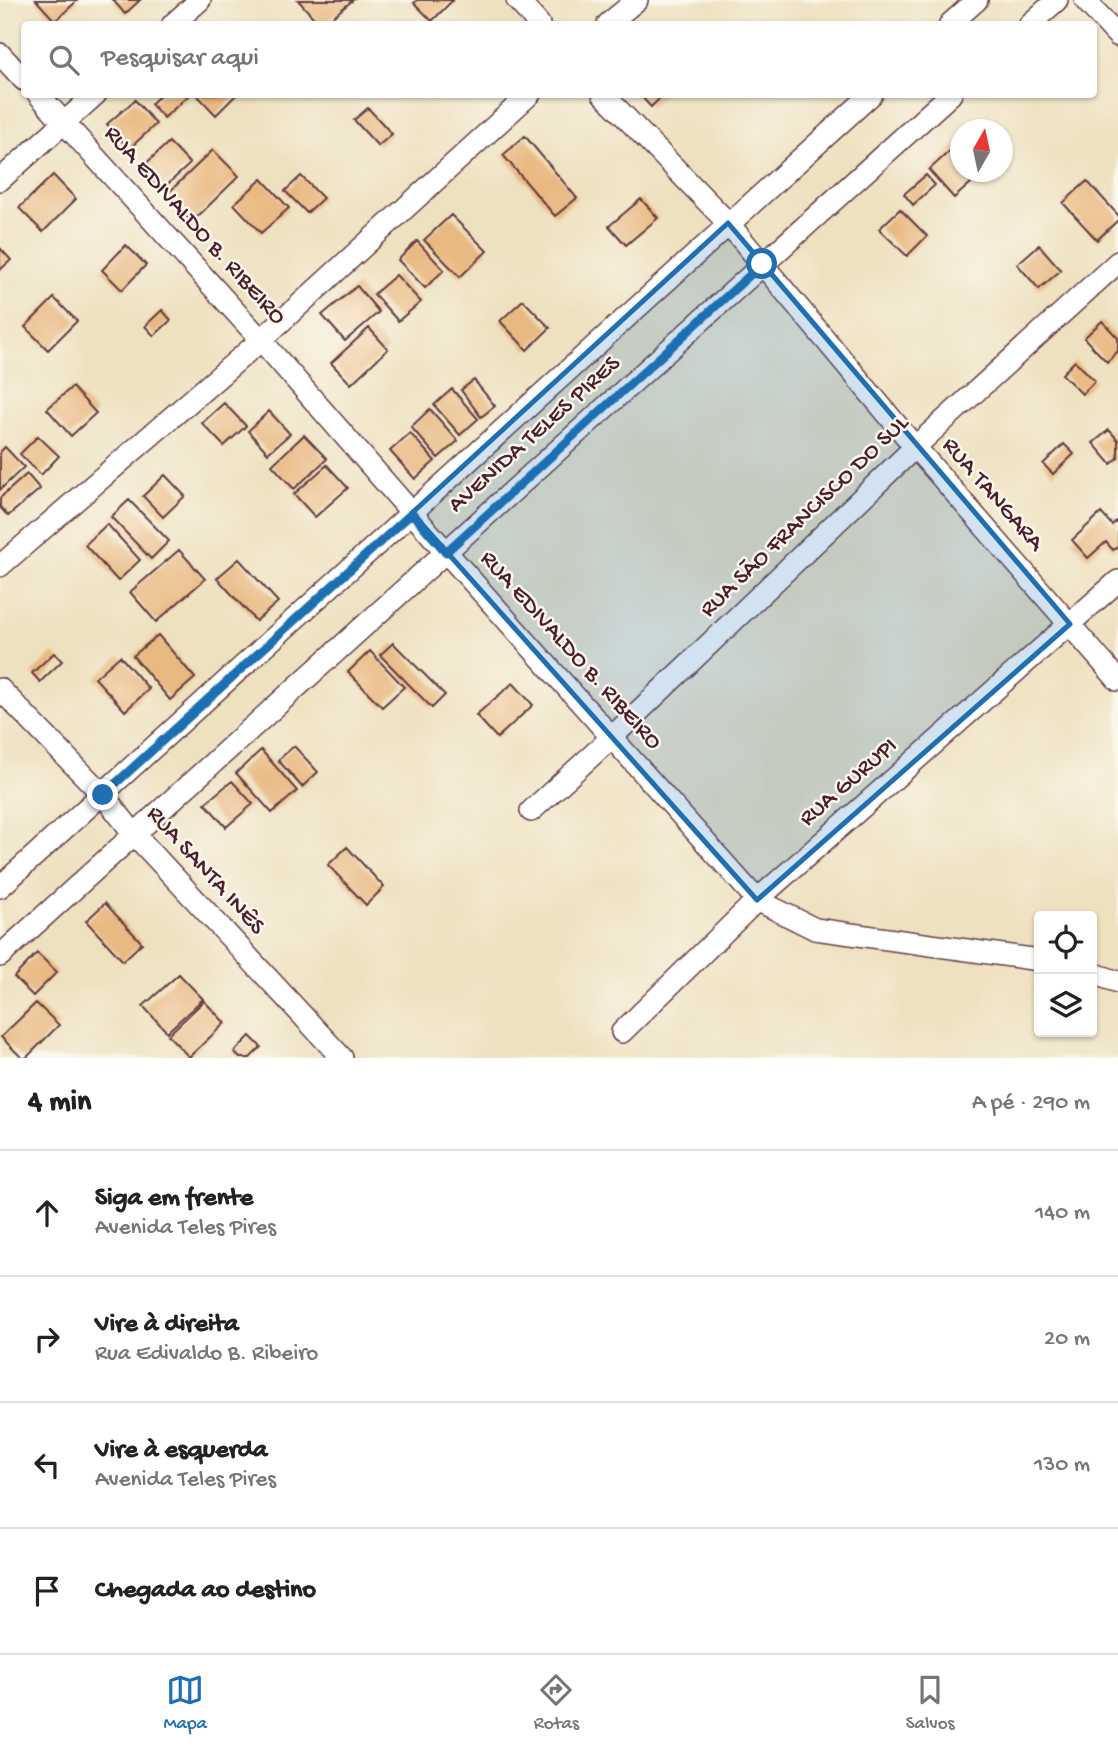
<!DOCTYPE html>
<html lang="pt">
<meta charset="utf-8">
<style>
:root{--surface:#fff;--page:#f6f6f6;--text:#222;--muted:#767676;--line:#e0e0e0;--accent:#1f6fb2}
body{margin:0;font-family:"Gochi Hand",sans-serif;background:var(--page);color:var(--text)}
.controls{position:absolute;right:21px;bottom:21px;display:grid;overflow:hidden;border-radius:7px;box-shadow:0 2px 5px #0004}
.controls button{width:63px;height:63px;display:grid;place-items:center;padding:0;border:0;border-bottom:2px solid var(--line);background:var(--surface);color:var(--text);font:35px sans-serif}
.compass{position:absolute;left:950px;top:119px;width:63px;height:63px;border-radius:50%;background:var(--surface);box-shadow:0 2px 5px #0004;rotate:9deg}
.stop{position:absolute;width:21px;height:21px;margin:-16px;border:5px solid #1f6fb2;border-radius:50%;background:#fff}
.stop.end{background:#1f6fb2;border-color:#fff;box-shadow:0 2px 7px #0008}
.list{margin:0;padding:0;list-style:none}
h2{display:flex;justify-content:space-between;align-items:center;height:91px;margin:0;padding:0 28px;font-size:30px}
h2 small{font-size:23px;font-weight:400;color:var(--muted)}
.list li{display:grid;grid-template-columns:46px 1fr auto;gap:21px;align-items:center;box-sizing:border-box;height:126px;padding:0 28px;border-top:2px solid var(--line)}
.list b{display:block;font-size:26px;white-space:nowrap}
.list p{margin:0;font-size:23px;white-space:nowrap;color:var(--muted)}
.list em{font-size:23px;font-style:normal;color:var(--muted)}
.icon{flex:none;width:38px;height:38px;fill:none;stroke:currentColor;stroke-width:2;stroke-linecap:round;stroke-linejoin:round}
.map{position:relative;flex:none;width:1118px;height:1058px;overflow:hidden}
.search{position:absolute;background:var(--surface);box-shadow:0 2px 5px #0004;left:21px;right:21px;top:21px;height:77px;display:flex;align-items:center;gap:18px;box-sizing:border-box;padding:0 24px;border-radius:7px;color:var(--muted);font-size:26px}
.sheet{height:595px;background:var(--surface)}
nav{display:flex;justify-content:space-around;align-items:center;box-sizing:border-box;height:98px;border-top:2px solid var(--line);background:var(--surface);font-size:19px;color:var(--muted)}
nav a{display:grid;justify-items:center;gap:4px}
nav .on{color:var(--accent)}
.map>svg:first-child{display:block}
.building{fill:#e9b982}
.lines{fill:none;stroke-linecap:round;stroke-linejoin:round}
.minor-casing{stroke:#633c41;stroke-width:24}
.minor{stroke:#fff;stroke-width:21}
.route{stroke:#1f6fb2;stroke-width:9}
.marked{fill:#1f6fb2;fill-opacity:0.2;stroke:#1f6fb2;stroke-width:5;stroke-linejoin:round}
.labels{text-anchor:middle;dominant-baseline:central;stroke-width:5;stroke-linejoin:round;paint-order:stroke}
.street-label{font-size:24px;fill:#4a1f2b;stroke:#fbf7ec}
</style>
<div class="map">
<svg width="1118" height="1058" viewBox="0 0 1118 1058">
<rect width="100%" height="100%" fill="#fbf7ec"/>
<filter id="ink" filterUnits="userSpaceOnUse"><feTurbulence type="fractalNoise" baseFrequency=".0143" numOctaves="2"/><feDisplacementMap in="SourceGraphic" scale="14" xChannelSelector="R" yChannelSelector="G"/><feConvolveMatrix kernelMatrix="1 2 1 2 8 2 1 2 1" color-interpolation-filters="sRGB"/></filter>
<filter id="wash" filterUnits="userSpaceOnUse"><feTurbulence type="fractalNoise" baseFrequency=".00686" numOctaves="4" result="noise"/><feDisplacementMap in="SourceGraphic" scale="28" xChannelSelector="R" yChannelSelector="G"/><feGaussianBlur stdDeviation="1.57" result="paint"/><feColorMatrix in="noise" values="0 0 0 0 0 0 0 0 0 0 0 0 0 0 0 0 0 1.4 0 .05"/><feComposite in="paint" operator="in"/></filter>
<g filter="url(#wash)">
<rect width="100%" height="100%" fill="#eee1c0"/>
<g id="blocks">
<path class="building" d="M 36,0 L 78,0 L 55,21 Z
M 113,0 L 140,0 L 125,14 Z
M 298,0 L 353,0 L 324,24 L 319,24 Z
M 417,0 L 453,0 L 432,21 L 414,3 Z
M 161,94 L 190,94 L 164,118 L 151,104 Z
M 196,94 L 237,94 L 216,115 Z
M 639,94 L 664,94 L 651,107 Z
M 135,100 L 156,124 L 129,149 L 107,124 Z
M 368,108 L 392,134 L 378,146 L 354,120 Z
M 525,136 L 577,198 L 555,216 L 503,155 Z
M 169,142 L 190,164 L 160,191 L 140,169 Z
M 955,146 L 960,152 L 960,172 L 978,172 L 981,174 L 954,198 L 929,170 Z
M 213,150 L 239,176 L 192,222 L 166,195 Z
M 53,175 L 76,199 L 43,232 L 19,208 Z
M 926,175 L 935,185 L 913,205 L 904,194 Z
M 301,176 L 323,198 L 307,213 L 285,191 Z
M 262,179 L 289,208 L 261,233 L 234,204 Z
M 1087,181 L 1118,215 L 1118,220 L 1097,240 L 1063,203 Z
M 641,199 L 658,218 L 626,245 L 609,226 Z
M 900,209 L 927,236 L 907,256 L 879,229 Z
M 451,215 L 487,251 L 460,277 L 424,240 Z
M 417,241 L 444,270 L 425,288 L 398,260 Z
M 126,245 L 146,265 L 122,290 L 102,270 Z
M 1039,245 L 1061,270 L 1039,289 L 1017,264 Z
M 0,248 L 11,260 L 0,270 Z
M 396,275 L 421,302 L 398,321 L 374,294 Z
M 357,286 L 379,312 L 345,341 L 322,315 Z
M 54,298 L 77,321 L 48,350 L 25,327 Z
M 523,300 L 550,328 L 527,350 L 500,321 Z
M 162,310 L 171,320 L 154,336 L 145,326 Z
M 1102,321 L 1118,338 L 1118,351 L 1107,362 L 1084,338 Z
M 369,328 L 388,349 L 351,384 L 331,363 Z
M 1075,361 L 1095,381 L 1082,394 L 1062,374 Z
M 474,380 L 495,406 L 481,417 L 461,390 Z
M 72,387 L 96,413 L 71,436 L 47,409 Z
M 452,389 L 478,419 L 460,435 L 434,405 Z
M 224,403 L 246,426 L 224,446 L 202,423 Z
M 430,409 L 458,441 L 438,458 L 411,427 Z
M 269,411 L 290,434 L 268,453 L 248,431 Z
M 1109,430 L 1118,440 L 1118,458 L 1111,464 L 1093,443 Z
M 410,433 L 435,461 L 415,479 L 390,451 Z
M 304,435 L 327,459 L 294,489 L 272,465 Z
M 38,436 L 59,456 L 41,475 L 20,454 Z
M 1064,444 L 1074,454 L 1053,474 L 1043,464 Z
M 5,447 L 24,467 L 0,490 L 0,452 Z
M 327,465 L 348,488 L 315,517 L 294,494 Z
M 27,474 L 40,489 L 8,516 L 0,507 L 0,498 Z
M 165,475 L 185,496 L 163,517 L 143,496 Z
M 129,500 L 169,541 L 151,559 L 111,517 Z
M 1101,513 L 1112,525 L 1116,521 L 1118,523 L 1118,546 L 1113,550 L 1106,542 L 1088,558 L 1072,540 Z
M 107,524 L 140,560 L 118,581 L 85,545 Z
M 179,550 L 205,579 L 156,622 L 130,592 Z
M 239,559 L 278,602 L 256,621 L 217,578 Z
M 158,635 L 195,678 L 170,700 L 133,656 Z
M 393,643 L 445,695 L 432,708 L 380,655 Z
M 370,651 L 404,687 L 382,707 L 348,672 Z
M 54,653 L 62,661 L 40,682 L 32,673 Z
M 120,656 L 149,689 L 125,711 L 95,678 Z
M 513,683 L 533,705 L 497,738 L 476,715 Z
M 294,746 L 318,772 L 302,787 L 278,760 Z
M 261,750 L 297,791 L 272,813 L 236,773 Z
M 232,781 L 253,804 L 226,827 L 205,803 Z
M 347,847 L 384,887 L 366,905 L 328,865 Z
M 105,903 L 142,943 L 123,961 L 86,921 Z
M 37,953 L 57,972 L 33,996 L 14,977 Z
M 179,974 L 203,999 L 167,1032 L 143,1006 Z
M 204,1001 L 225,1023 L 189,1057 L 168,1035 Z
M 36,1003 L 59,1025 L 26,1058 L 22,1058 L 1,1037 Z
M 250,1036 L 261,1047 L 250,1058 L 240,1058 L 234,1052 Z"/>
</g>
</g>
<g filter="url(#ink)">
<use href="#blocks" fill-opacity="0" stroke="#633c41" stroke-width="2"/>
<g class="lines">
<g class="minor-casing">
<path id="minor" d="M 517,0 L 539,24
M 1085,0 L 1118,36
M 173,24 L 200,0
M 608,24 L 637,0
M 950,24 L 977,0
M 1030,24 L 1057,0
M 0,54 L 24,80
M 38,94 L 261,340 L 446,552 L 757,900 L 815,929 L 1039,960
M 603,94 L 728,223 L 915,447 L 1118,680
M 0,180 L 96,94
M 0,566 L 261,340 L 530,94
M 0,689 L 103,795 L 135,835 L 342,1058
M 531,811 L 611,738 L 915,447 L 1118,262
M 0,887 L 872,94
M 0,956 L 951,94
M 1092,973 L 1118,982
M 622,1032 L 757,900 L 1118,581"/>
</g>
<use href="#minor" class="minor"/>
</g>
</g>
<g class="lines" filter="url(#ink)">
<path class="route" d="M 103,795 L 412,513 L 446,552 L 762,264"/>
</g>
<path class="marked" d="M 728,223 L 1070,624 L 757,900 L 412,513 Z"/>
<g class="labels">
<g class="street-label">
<text transform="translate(194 226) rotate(48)">RUA EDIVALDO B. RIBEIRO</text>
<text transform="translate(535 435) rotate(-42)">AVENIDA TELES PIRES</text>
<text transform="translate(992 495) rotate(49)">RUA TANGARA</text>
<text transform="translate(805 517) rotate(-44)">RUA SÃO FRANCISCO DO SUL</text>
<text transform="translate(570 651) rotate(48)">RUA EDIVALDO B. RIBEIRO</text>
<text transform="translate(849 783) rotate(-41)">RUA GURUPI</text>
<text transform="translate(205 871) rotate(48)">RUA SANTA INÊS</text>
</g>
</g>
</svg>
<div class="controls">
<button><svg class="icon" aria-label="locate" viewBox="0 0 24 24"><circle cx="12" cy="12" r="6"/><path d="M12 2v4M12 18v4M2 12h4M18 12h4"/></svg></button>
<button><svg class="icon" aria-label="layers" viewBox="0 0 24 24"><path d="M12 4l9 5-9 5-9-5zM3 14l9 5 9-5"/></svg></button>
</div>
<svg class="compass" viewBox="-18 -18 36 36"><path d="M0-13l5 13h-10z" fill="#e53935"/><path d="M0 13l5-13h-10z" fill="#767676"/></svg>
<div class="stop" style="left:762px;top:264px"></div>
<div class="stop end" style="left:103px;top:795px"></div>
<div class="search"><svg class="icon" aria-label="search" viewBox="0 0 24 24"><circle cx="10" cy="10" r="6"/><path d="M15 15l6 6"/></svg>Pesquisar aqui</div>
</div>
<section class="sheet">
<h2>4 min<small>A pé · 290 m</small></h2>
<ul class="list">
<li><svg class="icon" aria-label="ahead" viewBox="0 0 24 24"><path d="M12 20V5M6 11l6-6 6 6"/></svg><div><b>Siga em frente</b><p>Avenida Teles Pires</p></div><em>140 m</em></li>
<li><svg class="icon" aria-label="right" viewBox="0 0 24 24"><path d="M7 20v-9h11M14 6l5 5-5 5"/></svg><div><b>Vire à direita</b><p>Rua Edivaldo B. Ribeiro</p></div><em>20 m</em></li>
<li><svg class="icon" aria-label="left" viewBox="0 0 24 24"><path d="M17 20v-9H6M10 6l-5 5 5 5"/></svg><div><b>Vire à esquerda</b><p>Avenida Teles Pires</p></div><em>130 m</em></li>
<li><svg class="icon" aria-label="arrive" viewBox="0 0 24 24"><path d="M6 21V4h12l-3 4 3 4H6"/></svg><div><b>Chegada ao destino</b></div></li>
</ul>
</section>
<nav>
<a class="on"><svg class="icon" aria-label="map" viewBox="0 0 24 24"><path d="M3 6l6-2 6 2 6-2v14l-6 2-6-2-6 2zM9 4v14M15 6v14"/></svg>Mapa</a>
<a><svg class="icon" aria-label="directions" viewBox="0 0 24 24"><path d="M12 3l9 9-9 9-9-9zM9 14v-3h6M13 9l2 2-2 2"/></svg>Rotas</a>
<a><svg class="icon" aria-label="saved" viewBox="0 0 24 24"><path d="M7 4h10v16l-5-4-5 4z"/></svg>Salvos</a>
</nav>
